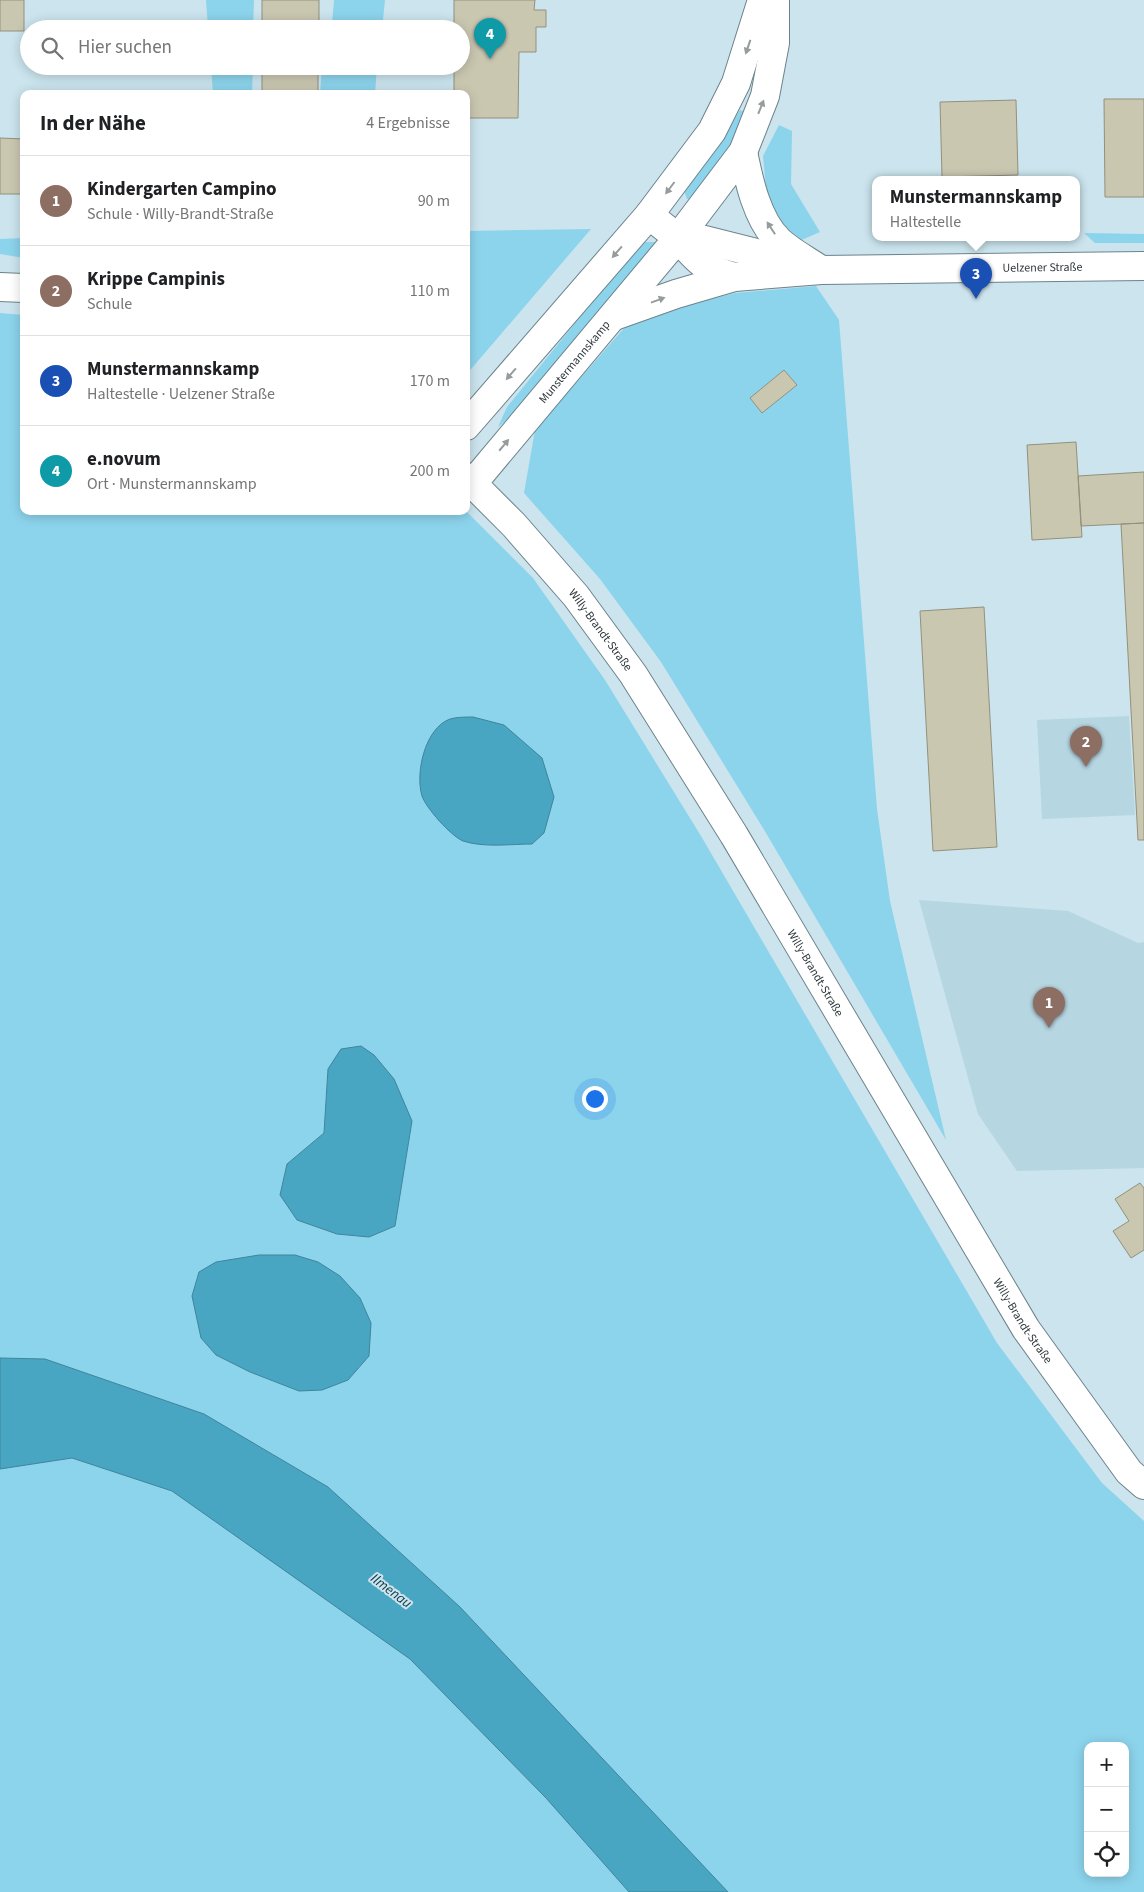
<!DOCTYPE html>
<html lang="de">
<meta charset="utf-8">
<style>
:root{--surface:#fff;--page:#f6f6f6;--text:#202124;--muted:#757577;--line:#e0e0e0;--accent:#786800}
body{margin:0;font-family:"Source Sans 3",sans-serif;background:var(--page);color:var(--text)}
.controls{position:absolute;right:15px;bottom:15px;display:grid;overflow:hidden;border-radius:10px;box-shadow:0 2px 12px #0003}
.controls button{width:45px;height:45px;display:grid;place-items:center;padding:0;border:0;border-bottom:1px solid var(--line);background:var(--surface);color:var(--text);font:25px sans-serif}
.you{position:absolute;left:594px;top:1098px;width:18px;height:18px;margin:-12px;border:4px solid #fff;border-radius:50%;background:#1a73e8;box-shadow:0 0 0 8px #1a73e833}
.badge{display:grid;place-items:center;width:32px;height:32px;border-radius:50%;background:var(--accent);color:#fff;font-size:16px;font-weight:700}
.pin{position:absolute;translate:-50% -41px;filter:drop-shadow(0 1px 2px #0008)}
.pin::after{content:'';position:absolute;top:26px;width:18px;height:15px;background:inherit;clip-path:polygon(0 0,100% 0,50% 100%)}
.popup{position:absolute;left:872px;top:176px;width:208px;height:65px;box-sizing:border-box;display:grid;place-content:center;border-radius:10px;background:var(--surface);filter:drop-shadow(0 1px 4px #0005);font-size:16px;white-space:nowrap;color:var(--muted)}
.popup b{font-size:19px;color:var(--text)}
.popup::after{content:'';position:absolute;left:50%;top:100%;margin-left:-10px;border:10px solid transparent;border-top-color:var(--surface)}
.list{margin:0;padding:0;list-style:none}
h2{display:flex;justify-content:space-between;align-items:center;height:65px;margin:0;padding:0 20px;font-size:21px}
h2 small{font-size:16px;font-weight:400;color:var(--muted)}
.list li{display:grid;grid-template-columns:32px 1fr auto;gap:15px;align-items:center;box-sizing:border-box;height:90px;padding:0 20px;border-top:1px solid var(--line)}
.list b{display:block;font-size:19px;white-space:nowrap}
.list p{margin:0;font-size:16px;white-space:nowrap;color:var(--muted)}
.list em{font-size:16px;font-style:normal;color:var(--muted)}
.icon{flex:none;width:28px;height:28px;fill:none;stroke:currentColor;stroke-width:2;stroke-linecap:round;stroke-linejoin:round}
.map{position:relative;flex:none;width:1144px;height:1892px;overflow:hidden}
.search{position:absolute;background:var(--surface);box-shadow:0 2px 12px #0003;left:20px;top:20px;width:450px;height:55px;display:flex;align-items:center;gap:12px;box-sizing:border-box;padding:0 18px;border-radius:28px;color:var(--muted);font-size:19px}
.panel{position:absolute;background:var(--surface);box-shadow:0 2px 12px #0003;left:20px;top:90px;width:450px;height:425px;border-radius:10px}
.map>svg:first-child{display:block}
.built{fill:#b6d6e2}
.green{fill:#8cd4ec;fill-rule:evenodd}
.water{fill:#48a6c3;stroke:#40859a}
.building{fill:#cac7b1;stroke:#93907c}
.lines{fill:none;stroke-linecap:round;stroke-linejoin:round}
.minor-casing{stroke:#6d838b;stroke-width:30}
.tertiary-casing{stroke:#6d838b;stroke-width:30}
.secondary-casing{stroke:#6d838b;stroke-width:30}
.minor{stroke:#fff;stroke-width:28}
.tertiary{stroke:#fff;stroke-width:28}
.secondary{stroke:#fff;stroke-width:28}
.oneway{fill:#969c9d}
.labels{text-anchor:middle;dominant-baseline:central;stroke-width:4;stroke-linejoin:round;paint-order:stroke}
.street-label{font-size:12px;fill:#2e383b;stroke:#cbe4ed}
.water-label{font-size:14px;font-style:italic;fill:#0d3945;stroke:#cbe4ed}
</style>
<div class="map">
<svg width="1144" height="1892" viewBox="0 0 1144 1892">
<rect width="100%" height="100%" fill="#cbe4ed"/>
<path class="built" d="M 1129,716 L 1135,815 L 1042,819 L 1037,720 Z
M 919,900 L 1068,911 L 1138,943 L 1144,942 L 1144,1168 L 1017,1171 L 978,1114 Z"/>
<path class="green" d="M 206,0 L 254,0 L 253,29 L 208,29 Z
M 334,0 L 385,0 L 382,29 L 325,29 L 325,26 L 332,24 Z
M 211,66 L 253,66 L 252,94 L 213,94 Z
M 322,66 L 377,66 L 375,94 L 320,94 Z
M 740,110 L 751,114 L 696,201 L 687,199 L 684,191 L 715,150 Z
M 779,125 L 792,131 L 791,184 L 820,232 L 797,242 L 768,208 L 763,156 Z
M 591,229 L 466,375 L 466,231 Z
M 1084,233 L 1144,234 L 1144,243 L 1095,243 Z
M 24,238 L 24,258 L 0,254 L 0,239 Z
M 641,242 L 659,242 L 514,414 L 498,427 L 507,407 Z
M 816,286 L 839,320 L 877,809 L 890,901 L 946,1140 L 766,833 L 661,662 L 600,579 L 524,493 L 535,430 L 632,319 L 735,293 Z
M 0,313 L 24,315 L 24,511 L 466,511 L 533,578 L 605,680 L 701,836 L 997,1343 L 1102,1483 L 1144,1521 L 1144,1892 L 0,1892 ZM 328,1069 L 412,1121 L 395,1226 L 287,1164 L 324,1133 ZM 1088,1746 L 1125,1746 L 1125,1873 L 1088,1873 Z"/>
<path class="water" d="M 473,717 L 504,725 L 542,758 L 554,797 L 544,833 L 532,844 C 511,844 484,848 463,841 C 451,836 426,808 422,796 C 415,773 425,728 450,719 C 457,717 466,717 473,717 Z
M 361,1046 L 374,1055 L 394,1079 L 412,1121 L 395,1226 L 369,1237 L 337,1234 L 297,1220 L 280,1195 L 287,1164 L 324,1133 L 328,1069 L 341,1049 Z
M 259,1255 L 295,1255 L 318,1262 L 340,1276 L 360,1298 L 371,1323 L 369,1356 L 348,1380 L 322,1390 L 299,1391 L 250,1372 L 216,1355 L 201,1338 L 192,1296 L 199,1272 L 216,1262 Z
M 0,1358 L 45,1359 L 204,1414 L 328,1487 L 460,1607 L 728,1892 L 629,1892 L 546,1798 L 410,1659 L 172,1491 L 72,1458 L 0,1469 Z"/>
<path class="building" d="M 0,0 L 24,0 L 24,31 L 0,31 Z
M 262,0 L 319,0 L 319,29 L 262,29 Z
M 454,0 L 535,0 L 534,10 L 546,10 L 546,27 L 536,27 L 536,52 L 519,52 L 518,118 L 466,118 L 466,94 L 454,94 L 454,66 L 461,66 L 461,29 L 454,29 Z
M 262,66 L 318,66 L 318,94 L 262,94 Z
M 1104,99 L 1144,99 L 1144,197 L 1105,197 Z
M 1016,100 L 1018,175 L 942,177 L 940,102 Z
M 0,138 L 24,139 L 24,194 L 0,194 Z
M 784,370 L 797,385 L 762,413 L 750,398 Z
M 1076,442 L 1082,537 L 1032,540 L 1027,445 Z
M 1144,472 L 1144,523 L 1081,526 L 1078,476 Z
M 1144,523 L 1144,840 L 1138,840 L 1121,524 Z
M 984,607 L 997,847 L 933,851 L 920,611 Z
M 1140,1183 L 1144,1188 L 1144,1250 L 1131,1258 L 1113,1231 L 1129,1221 L 1115,1199 Z"/>
<g class="lines">
<g class="minor-casing">
<path id="minor" d="M 649,215 L 678,238"/>
</g>
<g class="tertiary-casing">
<g id="tertiary">
<path d="M 743,152 C 749,181 757,220 779,241 C 791,252 808,261 821,270"/>
<path d="M 678,238 L 705,240 L 800,264"/>
<path d="M 678,238 C 698,262 704,268 734,277"/>
<path id="s1" d="M 614,316 L 676,294 L 734,277 L 821,270 L 1144,266"/>
<path d="M 466,426 L 649,215 L 712,131 L 736,83 L 762,0"/>
<path id="s2" d="M 473,483 L 678,238 L 743,152 L 765,96 L 775,43 L 775,0"/>
</g>
</g>
<g class="secondary-casing">
<g id="secondary">
<path d="M 0,287 L 24,288"/>
<path id="s3" d="M 466,477 L 514,525 L 576,596 L 633,674 L 734,835 L 1026,1329 L 1129,1472 L 1144,1485"/>
</g>
</g>
<use href="#minor" class="minor"/>
<use href="#tertiary" class="tertiary"/>
<use href="#secondary" class="secondary"/>
</g>
<defs><path id="oneway-solid" d="M-6-.8H1V-3.2L6.5 0L1 3.2V.8H-6Z" transform="scale(1.25)"/></defs>
<g class="oneway">
<use href="#oneway-solid" transform="translate(748 47) rotate(109)"/>
<use href="#oneway-solid" transform="translate(761 107) rotate(-68)"/>
<use href="#oneway-solid" transform="translate(670 188) rotate(127)"/>
<use href="#oneway-solid" transform="translate(771 228) rotate(-123)"/>
<use href="#oneway-solid" transform="translate(617 252) rotate(131)"/>
<use href="#oneway-solid" transform="translate(658 300) rotate(-20)"/>
<use href="#oneway-solid" transform="translate(511 374) rotate(131)"/>
<use href="#oneway-solid" transform="translate(504 445) rotate(-50)"/>
</g>
<g class="labels">
<g class="street-label">
<text stroke="none"><textPath href="#s1" startOffset="435">Uelzener Straße</textPath></text>
<text stroke="none"><textPath href="#s2" startOffset="158">Munstermannskamp</textPath></text>
<text stroke="none"><textPath href="#s3" startOffset="204">Willy-Brandt-Straße</textPath></text>
<text stroke="none"><textPath href="#s3" startOffset="609">Willy-Brandt-Straße</textPath></text>
<text stroke="none"><textPath href="#s3" startOffset="1014">Willy-Brandt-Straße</textPath></text>
</g>
<g class="water-label">
<text transform="translate(391 1591) rotate(37)">Ilmenau</text>
</g>
</g>
</svg>
<div class="controls">
<button>+</button>
<button>−</button>
<button><svg class="icon" aria-label="locate" viewBox="0 0 24 24"><circle cx="12" cy="12" r="6"/><path d="M12 2v4M12 18v4M2 12h4M18 12h4"/></svg></button>
</div>
<div class="you"></div>
<div class="pin badge" style="left:1049px;top:1028px;background:#8d6e63">1</div>
<div class="pin badge" style="left:1086px;top:767px;background:#8d6e63">2</div>
<div class="pin badge" style="left:976px;top:299px;background:#1a4fb4">3</div>
<div class="popup"><b>Munstermannskamp</b>Haltestelle</div>
<div class="pin badge" style="left:490px;top:59px;background:#0f9aa8">4</div>
<div class="search"><svg class="icon" aria-label="search" viewBox="0 0 24 24"><circle cx="10" cy="10" r="6"/><path d="M15 15l6 6"/></svg>Hier suchen</div>
<section class="panel">
<h2>In der Nähe<small>4 Ergebnisse</small></h2>
<ul class="list">
<li><span class="badge" style="background:#8d6e63">1</span><div><b>Kindergarten Campino</b><p>Schule · Willy-Brandt-Straße</p></div><em>90 m</em></li>
<li><span class="badge" style="background:#8d6e63">2</span><div><b>Krippe Campinis</b><p>Schule</p></div><em>110 m</em></li>
<li><span class="badge" style="background:#1a4fb4">3</span><div><b>Munstermannskamp</b><p>Haltestelle · Uelzener Straße</p></div><em>170 m</em></li>
<li><span class="badge" style="background:#0f9aa8">4</span><div><b>e.novum</b><p>Ort · Munstermannskamp</p></div><em>200 m</em></li>
</ul>
</section>
</div>
